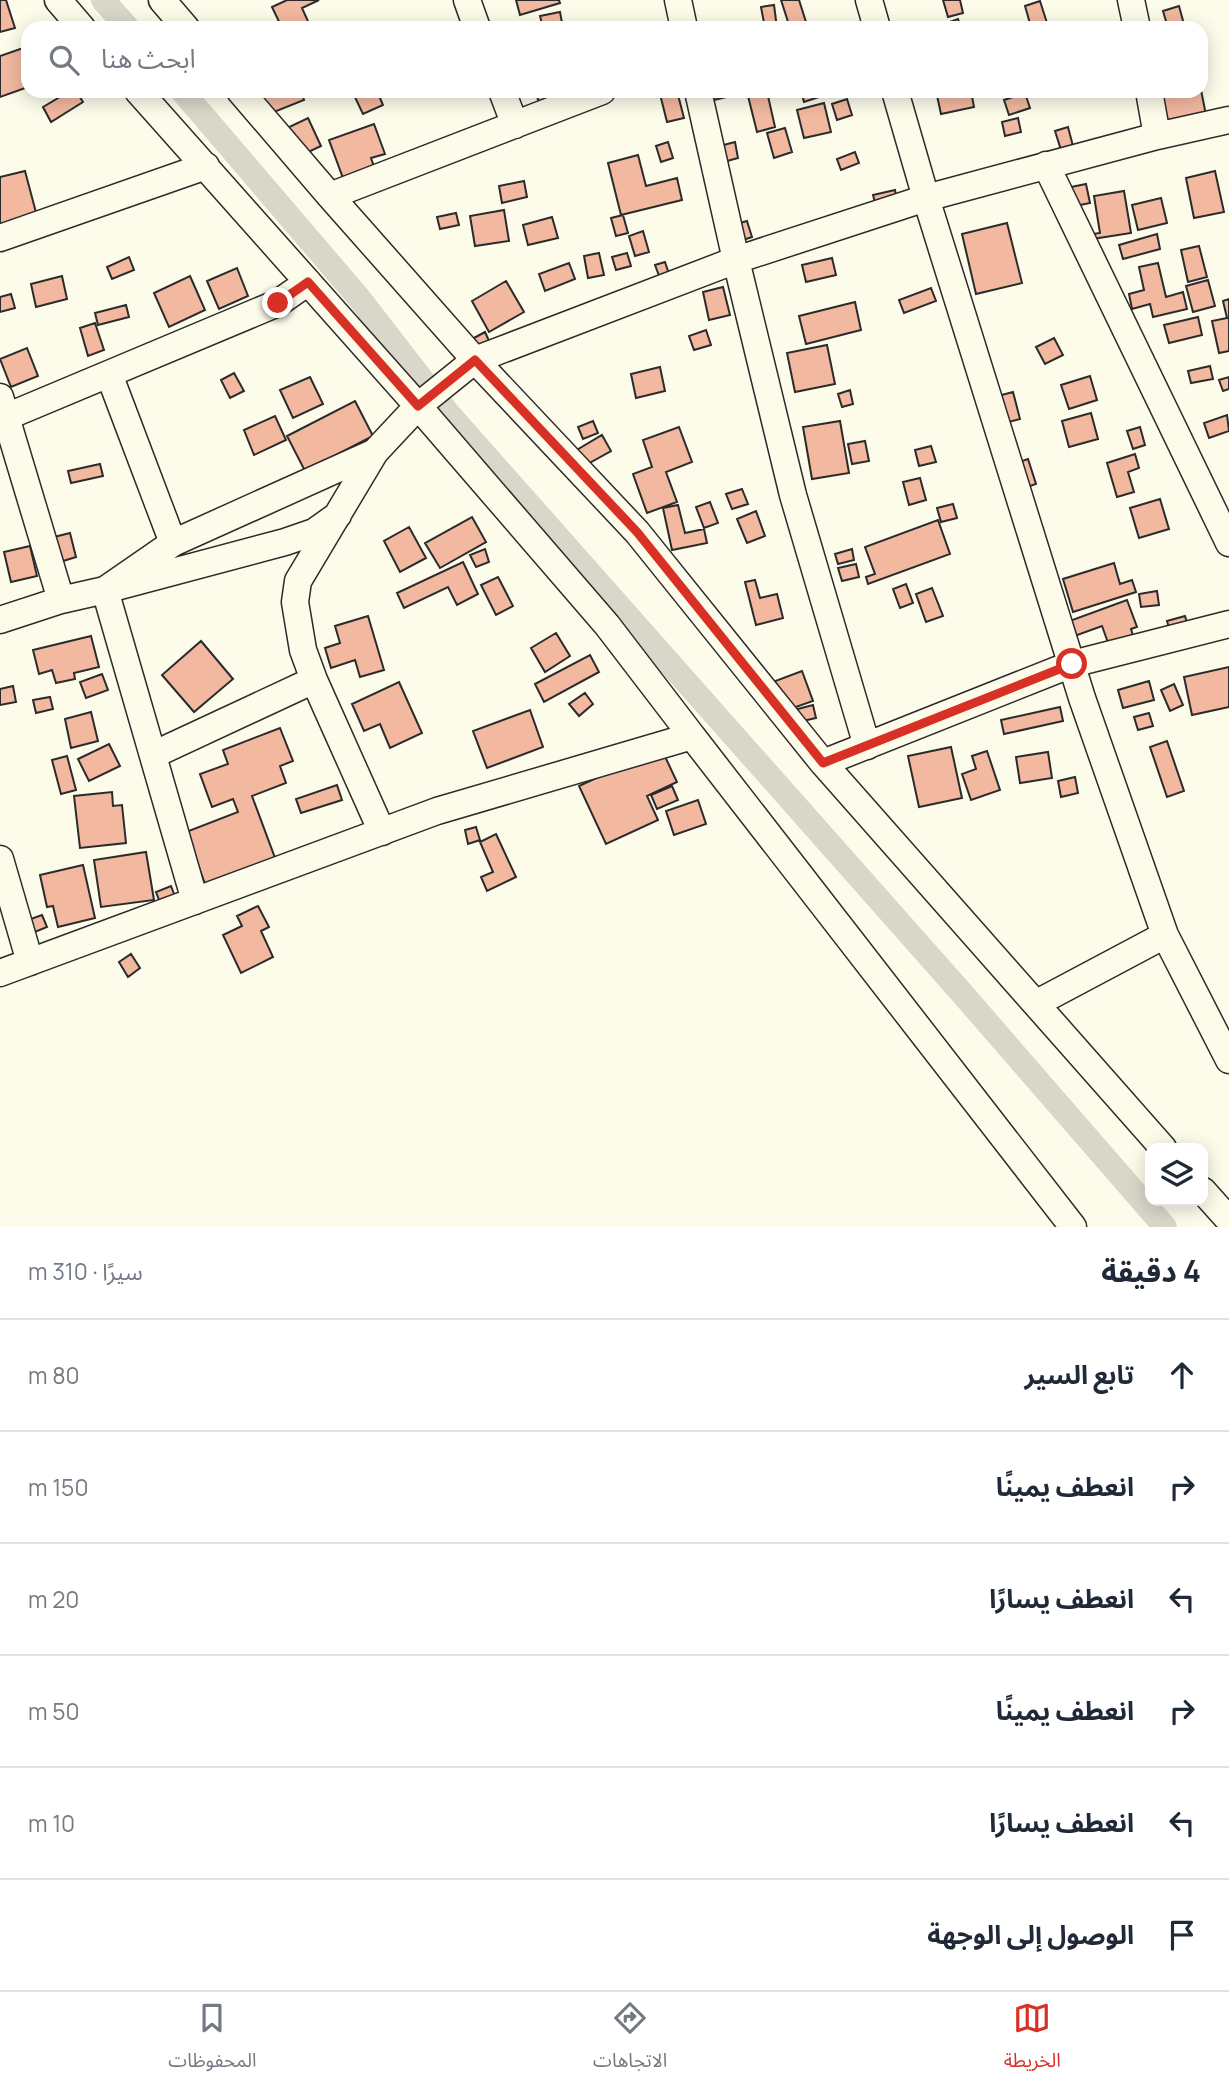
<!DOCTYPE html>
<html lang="ar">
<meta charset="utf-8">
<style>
:root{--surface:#fff;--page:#f6f6f7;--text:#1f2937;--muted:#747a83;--line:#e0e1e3;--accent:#d93025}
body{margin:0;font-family:Manrope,"Noto Sans Arabic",sans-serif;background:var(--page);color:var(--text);direction:rtl}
.controls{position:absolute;right:21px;bottom:21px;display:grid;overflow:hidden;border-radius:14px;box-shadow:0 4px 18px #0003}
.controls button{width:63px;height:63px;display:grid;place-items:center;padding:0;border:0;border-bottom:2px solid var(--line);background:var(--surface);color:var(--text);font:35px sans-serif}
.stop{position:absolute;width:21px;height:21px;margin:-16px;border:5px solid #d93025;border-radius:50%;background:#fff}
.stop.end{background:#d93025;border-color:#fff;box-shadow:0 2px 7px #0008}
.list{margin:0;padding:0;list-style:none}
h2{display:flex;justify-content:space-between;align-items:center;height:91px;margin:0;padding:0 28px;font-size:30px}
h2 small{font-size:23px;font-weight:400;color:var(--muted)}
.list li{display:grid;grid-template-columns:46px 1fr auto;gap:21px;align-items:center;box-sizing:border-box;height:112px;padding:0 28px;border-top:2px solid var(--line)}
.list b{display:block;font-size:26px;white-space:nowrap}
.list em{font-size:23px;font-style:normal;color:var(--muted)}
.icon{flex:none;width:38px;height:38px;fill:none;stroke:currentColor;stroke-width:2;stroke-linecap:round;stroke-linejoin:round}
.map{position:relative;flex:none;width:1229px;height:1227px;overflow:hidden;direction:ltr}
.search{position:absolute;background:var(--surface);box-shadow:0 4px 18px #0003;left:21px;right:21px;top:21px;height:77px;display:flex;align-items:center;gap:18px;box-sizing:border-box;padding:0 24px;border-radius:21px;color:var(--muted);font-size:26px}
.sheet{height:763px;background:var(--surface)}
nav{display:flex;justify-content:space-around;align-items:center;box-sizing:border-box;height:98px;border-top:2px solid var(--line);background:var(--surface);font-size:19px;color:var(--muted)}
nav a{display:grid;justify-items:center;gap:4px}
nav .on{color:var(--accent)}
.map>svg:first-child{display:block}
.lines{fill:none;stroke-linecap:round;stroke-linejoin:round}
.canal{stroke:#d8d7c9;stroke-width:24}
.building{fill:#f2b8a0;stroke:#2b2b2b;stroke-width:2}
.minor-casing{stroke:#2b2b2b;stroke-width:29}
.minor{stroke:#fdfbea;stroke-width:26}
.route{stroke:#d93025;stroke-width:9}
</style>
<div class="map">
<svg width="1229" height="1227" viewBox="0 0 1229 1227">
<rect width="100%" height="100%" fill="#fdfbea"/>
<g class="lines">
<path class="canal" d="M 103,0 L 128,28
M 182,91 L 359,298 L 448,413 L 960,991 L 1165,1227"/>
</g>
<path class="building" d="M 0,0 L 6,0 L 15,28 L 0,32 Z
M 287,0 L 319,0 L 302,8 L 311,28 L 282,28 L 272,7 Z
M 516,0 L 559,0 L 560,3 L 520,15 Z
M 781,0 L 799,0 L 806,22 L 790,28 Z
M 943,0 L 960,0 L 963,13 L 948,17 Z
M 1040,1 L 1047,23 L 1031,27 L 1025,6 Z
M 774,5 L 777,28 L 765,28 L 761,7 Z
M 1179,6 L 1185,28 L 1168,28 L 1163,11 Z
M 560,12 L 563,28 L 543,28 L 540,16 Z
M 958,19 L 961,28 L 933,28 Z
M 26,47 L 28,54 L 28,87 L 0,97 L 0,56 Z
M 1201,90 L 1207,120 L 1163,130 L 1156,98 Z
M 70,91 L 76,91 L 83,102 L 51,122 L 43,107 Z
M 260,91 L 301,91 L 304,100 L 269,114 Z
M 352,91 L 377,91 L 383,105 L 363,114 Z
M 536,91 L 575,91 L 541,113 Z
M 677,91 L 684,118 L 667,122 L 660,94 Z
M 712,91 L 781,91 L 781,93 L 768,96 L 775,127 L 757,132 L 747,92 L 714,100 Z
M 801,91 L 834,91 L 834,92 L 804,102 Z
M 936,91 L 971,91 L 974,107 L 941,114 Z
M 1025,93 L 1030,108 L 1009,115 L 1004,100 Z
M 847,99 L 852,115 L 837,120 L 832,104 Z
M 824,103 L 831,132 L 804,138 L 797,110 Z
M 308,118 L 321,146 L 296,158 L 283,130 Z
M 1018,118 L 1021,132 L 1005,136 L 1002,122 Z
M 374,124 L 385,154 L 371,158 L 378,178 L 347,189 L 329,140 Z
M 1068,127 L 1074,150 L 1062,153 L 1055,131 Z
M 785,128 L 792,152 L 774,158 L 767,133 Z
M 668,142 L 673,158 L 661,162 L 656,146 Z
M 735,142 L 738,158 L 720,163 L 716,147 Z
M 855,152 L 859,163 L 841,170 L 837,159 Z
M 638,155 L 646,186 L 677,178 L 682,200 L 621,215 L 608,163 Z
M 25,171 L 38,220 L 0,229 L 0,177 Z
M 1215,171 L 1224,212 L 1194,218 L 1186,178 Z
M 524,181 L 527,197 L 502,203 L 499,186 Z
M 1086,184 L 1090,203 L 1075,206 L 1071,187 Z
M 895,190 L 897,201 L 876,206 L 873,195 Z
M 1124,191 L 1131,233 L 1086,240 L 1085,235 L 1100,233 L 1094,196 Z
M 1161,198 L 1167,223 L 1138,230 L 1132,205 Z
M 504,210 L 509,241 L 475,246 L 470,216 Z
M 456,213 L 459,225 L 440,229 L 437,217 Z
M 623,215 L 628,233 L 616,236 L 611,218 Z
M 552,217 L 558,238 L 528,245 L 523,225 Z
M 747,221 L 752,237 L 740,241 L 736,224 Z
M 1007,223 L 1022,283 L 976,294 L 962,234 Z
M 643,231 L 649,252 L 635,256 L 629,236 Z
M 1157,234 L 1160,249 L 1123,259 L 1119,245 Z
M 1199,246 L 1207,277 L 1188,282 L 1181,250 Z
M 599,253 L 604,275 L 588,278 L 584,256 Z
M 627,253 L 631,266 L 616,270 L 612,257 Z
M 129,257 L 134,270 L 112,279 L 107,267 Z
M 832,258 L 836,275 L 806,282 L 802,265 Z
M 665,262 L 670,277 L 661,281 L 655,265 Z
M 569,263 L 575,279 L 545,291 L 539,274 Z
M 1158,263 L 1166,297 L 1183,292 L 1187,309 L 1153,317 L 1150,304 L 1132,309 L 1129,294 L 1144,290 L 1139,267 Z
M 237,268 L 248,296 L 219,309 L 207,281 Z
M 62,276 L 67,299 L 36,307 L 31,284 Z
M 190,276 L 205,310 L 169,327 L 154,293 Z
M 1208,280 L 1215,306 L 1193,312 L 1186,286 Z
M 506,281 L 524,312 L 489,332 L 472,301 Z
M 723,287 L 730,315 L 709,320 L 703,292 Z
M 931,288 L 936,301 L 904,313 L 899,300 Z
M 11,294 L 15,308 L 0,312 L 0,297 Z
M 1229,299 L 1229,351 L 1219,353 L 1212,321 L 1227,318 L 1223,301 Z
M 855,302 L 861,330 L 806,344 L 799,316 Z
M 126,305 L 129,317 L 98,325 L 95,313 Z
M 1198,317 L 1202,335 L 1169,343 L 1164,325 Z
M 95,323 L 104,350 L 88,356 L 80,328 Z
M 706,330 L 711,345 L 694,350 L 689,336 Z
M 485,332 L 490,343 L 452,350 Z
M 1054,338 L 1063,355 L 1045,364 L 1036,347 Z
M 827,345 L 835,384 L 795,392 L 787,353 Z
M 27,348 L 38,376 L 11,387 L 0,359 Z
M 1210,366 L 1213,379 L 1191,383 L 1188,371 Z
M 660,367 L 665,391 L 636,398 L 631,374 Z
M 234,373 L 244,391 L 230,398 L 221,380 Z
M 1090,376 L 1097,400 L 1069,409 L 1061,385 Z
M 310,377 L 323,404 L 293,418 L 280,390 Z
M 1229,377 L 1229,389 L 1223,391 L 1219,380 Z
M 850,390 L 853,404 L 842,407 L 838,394 Z
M 1013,392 L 1020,419 L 1001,424 L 994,397 Z
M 355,401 L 373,436 L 305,471 L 287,436 Z
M 1091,413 L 1098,439 L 1069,447 L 1062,421 Z
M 1227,415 L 1229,431 L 1209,438 L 1204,423 Z
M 275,416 L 286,440 L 254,455 L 244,430 Z
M 593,421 L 598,433 L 583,439 L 578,427 Z
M 840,421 L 849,473 L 812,479 L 803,427 Z
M 679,427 L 692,462 L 666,472 L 677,502 L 647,513 L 633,474 L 652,467 L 643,440 Z
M 1140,427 L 1145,445 L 1133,449 L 1127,431 Z
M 602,435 L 611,451 L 584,466 L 575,451 Z
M 865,441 L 869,461 L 852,464 L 848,444 Z
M 931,446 L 936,462 L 919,466 L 915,450 Z
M 1135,454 L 1139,468 L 1128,472 L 1134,492 L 1117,497 L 1107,463 Z
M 1028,459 L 1036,484 L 1022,489 L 1013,464 Z
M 100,464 L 103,476 L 71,483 L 68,471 Z
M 920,478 L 926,500 L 909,505 L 903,482 Z
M 742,489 L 748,504 L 732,509 L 726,494 Z
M 1160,499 L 1169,529 L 1139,538 L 1130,508 Z
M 710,502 L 718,523 L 704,528 L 696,507 Z
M 953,504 L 957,518 L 941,522 L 937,508 Z
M 678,505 L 685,533 L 704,529 L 707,543 L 672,550 L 663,508 Z
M 756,511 L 765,536 L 747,543 L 737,519 Z
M 472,517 L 486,542 L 440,568 L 425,543 Z
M 938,520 L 950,554 L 868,584 L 866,577 L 875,574 L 865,547 Z
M 409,527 L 426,558 L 400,572 L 384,541 Z
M 70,533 L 76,557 L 60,562 L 54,537 Z
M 30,546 L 37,576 L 11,582 L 4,552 Z
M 485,549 L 489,562 L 476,567 L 470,555 Z
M 852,549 L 854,560 L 838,564 L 835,554 Z
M 463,562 L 478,594 L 457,605 L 448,587 L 404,608 L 397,593 Z
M 1114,563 L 1120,584 L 1132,580 L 1136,592 L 1073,612 L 1063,579 Z
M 856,564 L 859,577 L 842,581 L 838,568 Z
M 498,577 L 513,606 L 496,615 L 481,585 Z
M 755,580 L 760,598 L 777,594 L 783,618 L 756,625 L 745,582 Z
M 906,584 L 913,603 L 900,608 L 893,589 Z
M 932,588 L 943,616 L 926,622 L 916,594 Z
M 1157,591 L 1159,605 L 1141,607 L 1139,594 Z
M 1127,600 L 1137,627 L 1131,629 L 1135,642 L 1111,651 L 1102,626 L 1069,638 L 1064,623 Z
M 368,616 L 384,670 L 360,677 L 355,660 L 331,668 L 325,648 L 340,643 L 335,626 Z
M 1185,616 L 1189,629 L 1171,635 L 1167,621 Z
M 556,633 L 570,656 L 545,672 L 531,648 Z
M 91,636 L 99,667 L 74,673 L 75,679 L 56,683 L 52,670 L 39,674 L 33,650 Z
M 201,641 L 233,679 L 194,712 L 162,675 Z
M 590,655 L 599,672 L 544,702 L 535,684 Z
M 1229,667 L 1229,707 L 1192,715 L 1184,677 Z
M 802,671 L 813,701 L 773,715 L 762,686 Z
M 102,674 L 108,690 L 86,698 L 80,682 Z
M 1149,681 L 1154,700 L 1123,708 L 1118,690 Z
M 399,682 L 422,733 L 390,748 L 380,724 L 364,731 L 352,704 Z
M 1174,684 L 1183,705 L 1170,711 L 1161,690 Z
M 13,686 L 16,702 L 0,705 L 0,689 Z
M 585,693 L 593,704 L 579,716 L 569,704 Z
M 50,697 L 53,709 L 36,713 L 33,700 Z
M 813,705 L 816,718 L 794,723 L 790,711 Z
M 1060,707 L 1063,721 L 1004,734 L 1001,720 Z
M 530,710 L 543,747 L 487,768 L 473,731 Z
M 91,712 L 98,741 L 71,748 L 65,719 Z
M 1149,713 L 1153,726 L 1138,730 L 1134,717 Z
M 280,728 L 293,761 L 280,766 L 286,783 L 252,796 L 278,866 L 208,892 L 186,832 L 238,812 L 233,799 L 212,807 L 200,774 L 228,764 L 223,750 Z
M 1167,741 L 1184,791 L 1167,797 L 1150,747 Z
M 109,744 L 120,766 L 89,781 L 78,759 Z
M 951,747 L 962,798 L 919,807 L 908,756 Z
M 661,748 L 677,782 L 647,796 L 658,820 L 606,844 L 579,786 Z
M 987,751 L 1000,790 L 971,800 L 962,774 L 976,769 L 972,756 Z
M 1048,752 L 1052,778 L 1020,783 L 1016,757 Z
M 67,756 L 76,790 L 61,794 L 52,760 Z
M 1075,777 L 1078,793 L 1061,797 L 1058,781 Z
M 337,785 L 342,800 L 301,813 L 296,799 Z
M 672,786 L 678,800 L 657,809 L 651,795 Z
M 112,792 L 113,806 L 122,805 L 126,843 L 80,848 L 74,796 Z
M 698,800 L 706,824 L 674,835 L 666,811 Z
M 476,827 L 480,840 L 468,844 L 465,830 Z
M 496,834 L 516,877 L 487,891 L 481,877 L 493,872 L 480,842 Z
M 146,852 L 154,900 L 101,907 L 94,860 Z
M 83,865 L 95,918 L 58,927 L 53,906 L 47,907 L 40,875 Z
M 171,886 L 176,899 L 161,905 L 156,892 Z
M 258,906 L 269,927 L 261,931 L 273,957 L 241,973 L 223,935 L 242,926 L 237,916 Z
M 42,915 L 47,927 L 30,934 L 25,921 Z
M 131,954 L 140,968 L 128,977 L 119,962 Z"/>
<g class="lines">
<g class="minor-casing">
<path id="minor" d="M 58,0 L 82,28
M 162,0 L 186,28
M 467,0 L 477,28
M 678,0 L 684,28
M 869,0 L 877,28
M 1131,0 L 1137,28
M 138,91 L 418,406 L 607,625 L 692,736
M 240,91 L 330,196 L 475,360 L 637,532 L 823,763 L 1163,1148
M 502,91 L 515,125
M 698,91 L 736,260 L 793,495 L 867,746
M 895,91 L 926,198 L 1082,698 L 1165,935 L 1229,1060
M 1149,91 L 1157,136
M 1046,165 L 1229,543
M 330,196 L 602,91
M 0,238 L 206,166
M 109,374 L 173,543
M 0,397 L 61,600
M 6,417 L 278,303 L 308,282
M 375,452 L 298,581 L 295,602 L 303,650 L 314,680 L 382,832
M 0,620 L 61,600 L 105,590 L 173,543 L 375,452 L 418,406 L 475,360 L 736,260 L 926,198 L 1157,136 L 1229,120
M 153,755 L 314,680
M 823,763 L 1072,664 L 1229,624
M 0,859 L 30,962
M 195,901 L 105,590 L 285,542 L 314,532 L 338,515
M 0,973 L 437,811 L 692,736 L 1073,1227
M 1037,1003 L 1165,935
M 1203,1191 L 1229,1220"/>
</g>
<use href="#minor" class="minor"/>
</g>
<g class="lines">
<path class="route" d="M 278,303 L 308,282 L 418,406 L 475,360 L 637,532 L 823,763 L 1072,664"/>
</g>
</svg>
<div class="controls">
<button><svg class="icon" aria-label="layers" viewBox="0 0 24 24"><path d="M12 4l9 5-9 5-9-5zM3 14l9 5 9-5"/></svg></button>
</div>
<div class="stop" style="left:1072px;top:664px"></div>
<div class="stop end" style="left:278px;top:303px"></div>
<div class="search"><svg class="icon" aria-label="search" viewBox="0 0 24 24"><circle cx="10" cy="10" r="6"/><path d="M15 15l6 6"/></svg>ابحث هنا</div>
</div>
<section class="sheet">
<h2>4 دقيقة<small>سيرًا · 310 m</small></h2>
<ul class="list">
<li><svg class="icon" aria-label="ahead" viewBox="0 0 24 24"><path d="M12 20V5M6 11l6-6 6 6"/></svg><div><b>تابع السير</b></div><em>80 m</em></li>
<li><svg class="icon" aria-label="right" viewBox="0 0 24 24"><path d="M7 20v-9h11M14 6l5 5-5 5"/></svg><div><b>انعطف يمينًا</b></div><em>150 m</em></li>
<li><svg class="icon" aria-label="left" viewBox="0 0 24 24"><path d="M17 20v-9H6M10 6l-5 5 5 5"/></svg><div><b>انعطف يسارًا</b></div><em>20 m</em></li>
<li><svg class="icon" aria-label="right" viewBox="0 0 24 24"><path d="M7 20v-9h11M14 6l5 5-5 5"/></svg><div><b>انعطف يمينًا</b></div><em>50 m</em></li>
<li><svg class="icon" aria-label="left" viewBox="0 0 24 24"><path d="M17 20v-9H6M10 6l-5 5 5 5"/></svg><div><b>انعطف يسارًا</b></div><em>10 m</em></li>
<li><svg class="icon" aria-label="arrive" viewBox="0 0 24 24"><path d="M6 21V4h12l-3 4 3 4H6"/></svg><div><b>الوصول إلى الوجهة</b></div></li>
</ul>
</section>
<nav>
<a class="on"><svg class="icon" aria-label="map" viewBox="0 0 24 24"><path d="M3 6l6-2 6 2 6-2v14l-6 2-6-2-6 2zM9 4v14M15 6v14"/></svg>الخريطة</a>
<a><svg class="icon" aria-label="directions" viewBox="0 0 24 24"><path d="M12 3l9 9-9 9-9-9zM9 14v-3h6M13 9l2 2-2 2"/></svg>الاتجاهات</a>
<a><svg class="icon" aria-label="saved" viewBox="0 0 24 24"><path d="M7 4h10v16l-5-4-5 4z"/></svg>المحفوظات</a>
</nav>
